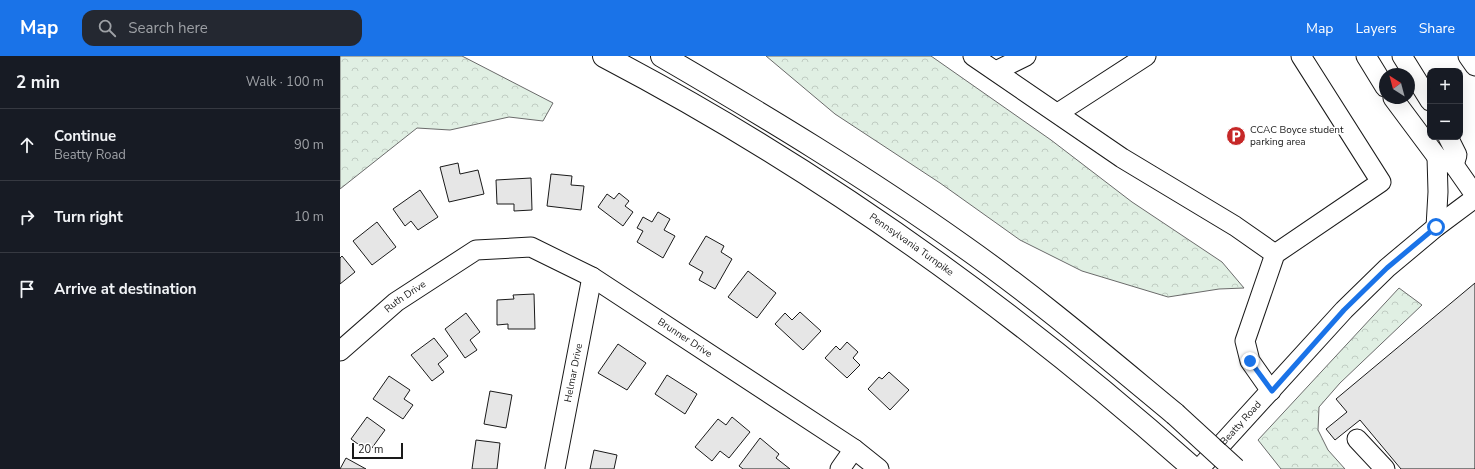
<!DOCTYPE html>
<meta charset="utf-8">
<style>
:root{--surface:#171b24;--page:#242831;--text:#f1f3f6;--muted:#9ea1a6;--line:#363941;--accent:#1a73e8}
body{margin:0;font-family:"Nunito Sans",sans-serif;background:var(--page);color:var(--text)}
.controls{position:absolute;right:12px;top:12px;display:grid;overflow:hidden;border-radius:8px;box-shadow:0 4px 16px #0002}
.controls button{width:36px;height:36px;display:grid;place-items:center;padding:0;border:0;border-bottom:1px solid var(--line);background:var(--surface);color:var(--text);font:20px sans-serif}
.compass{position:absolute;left:1039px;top:12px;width:36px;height:36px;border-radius:50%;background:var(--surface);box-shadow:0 4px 16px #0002;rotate:324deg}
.scale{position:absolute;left:12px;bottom:10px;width:51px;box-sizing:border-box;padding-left:4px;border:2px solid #1a1a1a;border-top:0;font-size:11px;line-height:14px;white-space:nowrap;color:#1a1a1a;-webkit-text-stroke:3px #fff;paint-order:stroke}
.stop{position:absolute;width:12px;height:12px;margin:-9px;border:3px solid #1a73e8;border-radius:50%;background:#fff}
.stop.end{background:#1a73e8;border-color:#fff;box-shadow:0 1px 4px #0008}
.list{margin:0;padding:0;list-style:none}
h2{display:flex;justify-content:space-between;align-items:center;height:52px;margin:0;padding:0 16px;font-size:17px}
h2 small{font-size:13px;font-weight:400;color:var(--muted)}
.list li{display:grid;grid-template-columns:26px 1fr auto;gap:12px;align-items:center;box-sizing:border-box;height:72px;padding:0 16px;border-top:1px solid var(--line)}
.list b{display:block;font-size:15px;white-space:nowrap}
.list p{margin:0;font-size:13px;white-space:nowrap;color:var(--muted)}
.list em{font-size:13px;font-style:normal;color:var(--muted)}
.icon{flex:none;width:22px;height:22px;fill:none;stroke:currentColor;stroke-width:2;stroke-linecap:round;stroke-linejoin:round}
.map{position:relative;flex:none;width:1135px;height:413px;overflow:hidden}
header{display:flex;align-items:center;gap:24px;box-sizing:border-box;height:56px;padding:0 20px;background:var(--accent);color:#fff}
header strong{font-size:19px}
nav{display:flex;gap:22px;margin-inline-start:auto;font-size:14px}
.search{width:280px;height:36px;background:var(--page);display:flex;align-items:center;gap:10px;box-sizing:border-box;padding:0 14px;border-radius:12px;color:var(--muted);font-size:15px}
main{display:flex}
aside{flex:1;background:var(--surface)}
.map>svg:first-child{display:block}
.forest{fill:url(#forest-crowns);stroke:#6a6a6a}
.building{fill:#e6e6e6;stroke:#1a1a1a}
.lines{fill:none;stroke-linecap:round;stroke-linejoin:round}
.minor-casing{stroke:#1a1a1a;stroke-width:21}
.highway-casing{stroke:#1a1a1a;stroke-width:24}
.minor{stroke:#fff;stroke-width:19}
.highway{stroke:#fff;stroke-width:22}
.highway-bridge-casing{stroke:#1a1a1a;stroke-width:24;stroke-linecap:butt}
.highway-bridge{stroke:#fff;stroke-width:22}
.route{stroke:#1a73e8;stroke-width:5}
.labels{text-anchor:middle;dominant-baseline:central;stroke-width:3;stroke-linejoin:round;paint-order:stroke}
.poi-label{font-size:10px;fill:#1a1a1a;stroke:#fff;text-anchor:start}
.street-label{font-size:10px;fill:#1a1a1a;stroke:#fff}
</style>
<header>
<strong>Map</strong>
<div class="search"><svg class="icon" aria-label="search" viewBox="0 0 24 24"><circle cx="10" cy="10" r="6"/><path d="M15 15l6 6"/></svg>Search here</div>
<nav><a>Map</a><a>Layers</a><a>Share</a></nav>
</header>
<main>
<aside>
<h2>2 min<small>Walk · 100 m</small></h2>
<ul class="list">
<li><svg class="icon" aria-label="ahead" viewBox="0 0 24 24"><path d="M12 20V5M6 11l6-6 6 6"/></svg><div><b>Continue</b><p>Beatty Road</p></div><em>90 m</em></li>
<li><svg class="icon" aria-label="right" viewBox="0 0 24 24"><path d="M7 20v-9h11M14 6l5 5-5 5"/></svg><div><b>Turn right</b></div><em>10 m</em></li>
<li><svg class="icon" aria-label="arrive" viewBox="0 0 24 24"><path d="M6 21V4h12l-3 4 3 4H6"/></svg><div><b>Arrive at destination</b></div></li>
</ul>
</aside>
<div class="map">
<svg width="1135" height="413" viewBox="0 0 1135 413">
<defs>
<pattern id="forest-crowns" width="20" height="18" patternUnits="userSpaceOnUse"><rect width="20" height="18" fill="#e0efe3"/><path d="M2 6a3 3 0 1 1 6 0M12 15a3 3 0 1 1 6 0" fill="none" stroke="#c0ccc2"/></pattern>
</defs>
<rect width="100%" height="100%" fill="#fff"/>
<path class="forest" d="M 0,0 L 122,0 L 213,47 L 203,65 L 169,61 L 110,74 L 77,72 L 0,133 Z
M 426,0 L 591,0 L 711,84 L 792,146 L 882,206 L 904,232 L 879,233 L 828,241 L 742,215 L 680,184 L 600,127 L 495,58 Z
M 1059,232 L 1082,249 L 1000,327 L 979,351 L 978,374 L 988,394 L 1005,413 L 941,413 L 918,384 Z"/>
<path class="building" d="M 118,107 L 120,118 L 138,114 L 144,138 L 109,146 L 100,111 Z
M 211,118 L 232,120 L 231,129 L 244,130 L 241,154 L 207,150 Z
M 191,122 L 192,154 L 174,155 L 174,148 L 157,148 L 156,124 Z
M 80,134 L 98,161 L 78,174 L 71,165 L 65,170 L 53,153 Z
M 279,137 L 289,145 L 285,150 L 293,156 L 283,170 L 258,151 L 267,138 L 274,143 Z
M 318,156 L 330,163 L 324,174 L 335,180 L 323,202 L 297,186 L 303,175 L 297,172 L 303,161 L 312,166 Z
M 37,166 L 56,191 L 32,209 L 13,185 Z
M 366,180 L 384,190 L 381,196 L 392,203 L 375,233 L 359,224 L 363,216 L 349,208 Z
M 2,200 L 15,216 L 0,228 L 0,202 Z
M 408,215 L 436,237 L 417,262 L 388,241 Z
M 1135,227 L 1135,413 L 1061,413 L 1020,364 L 995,384 L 986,373 L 1007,356 L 996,343 Z
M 194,238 L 195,273 L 168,273 L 168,268 L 157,269 L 157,244 L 174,243 L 173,239 Z
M 460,256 L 481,275 L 463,294 L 435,268 L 445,257 L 452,264 Z
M 126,257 L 140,276 L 130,284 L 137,294 L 125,302 L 105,273 Z
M 94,282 L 108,300 L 98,308 L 104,316 L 92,325 L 71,299 Z
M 507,286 L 518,296 L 513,302 L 520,309 L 507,322 L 485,302 L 496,290 L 500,294 Z
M 278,288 L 306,307 L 287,334 L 258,317 Z
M 549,316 L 569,334 L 550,354 L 528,333 L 539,321 L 542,323 Z
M 327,319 L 357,338 L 345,358 L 315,338 Z
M 49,320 L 70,334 L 64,343 L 73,349 L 63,363 L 33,343 Z
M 150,335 L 172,339 L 166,372 L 144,368 Z
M 27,361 L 45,374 L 29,396 L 11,383 Z
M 392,361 L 410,376 L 389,402 L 380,395 L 372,405 L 355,391 L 378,363 L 386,369 Z
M 420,382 L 439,398 L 436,402 L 450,413 L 403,413 L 399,410 Z
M 136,384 L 160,387 L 157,413 L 132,413 Z
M 254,394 L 277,399 L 274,413 L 250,413 Z
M 6,402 L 26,413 L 0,413 Z"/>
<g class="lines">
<g class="minor-casing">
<g id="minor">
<path d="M 633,0 L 782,102 L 895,170 L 935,198"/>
<path d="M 1026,0 L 1045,31"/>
<path d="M 1062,0 L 1090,45"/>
<path d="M 1128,0 L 1135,10"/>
<path d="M 656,15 L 686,0"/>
<path d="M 1053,42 L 1097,101 L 1114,109 L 1135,139"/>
<path d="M 718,57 L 806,0"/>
<path d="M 1108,81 L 1117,99 L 1114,109"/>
<path d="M 1096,171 L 1098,136 L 1097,101"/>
<path id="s1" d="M 0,295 L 56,246 L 136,194 L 191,191 L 252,221 L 514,393 L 539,413"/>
<path d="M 931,335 L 910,305 L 905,285 L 935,198 L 1041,126 L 961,0"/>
<path d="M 1017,383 L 1045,413"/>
<path id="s2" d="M 215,413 L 252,221"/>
<path d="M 500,413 L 514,393"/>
<path id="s3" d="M 859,413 L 1004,254 L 1047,212 L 1096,171 L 1135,142"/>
</g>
</g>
<g class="highway-casing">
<g id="highway">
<path id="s4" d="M 264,0 C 478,112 674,253 854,413"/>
<path d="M 322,0 C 425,60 526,121 623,190 C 697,242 766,301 835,358"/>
</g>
</g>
<use href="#minor" class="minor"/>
<use href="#highway" class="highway"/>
<g class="highway-bridge-casing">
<path id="highway-bridge" d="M 835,358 L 895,413"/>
</g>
<use href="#highway-bridge" class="highway-bridge"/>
</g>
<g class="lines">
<path class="route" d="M 910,305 L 932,335 L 1004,254 L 1047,212 L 1096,171"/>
</g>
<defs>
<g id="parking-disc" transform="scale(1)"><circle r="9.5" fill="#c62828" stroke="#fff"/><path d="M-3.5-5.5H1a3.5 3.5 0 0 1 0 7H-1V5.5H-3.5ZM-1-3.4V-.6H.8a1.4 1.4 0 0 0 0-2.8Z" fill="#fff"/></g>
</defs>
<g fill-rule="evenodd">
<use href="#parking-disc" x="896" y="80"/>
</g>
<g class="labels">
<g class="poi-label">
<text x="910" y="74">CCAC Boyce student<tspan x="910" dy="12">parking area</tspan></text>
</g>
<g class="street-label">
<text stroke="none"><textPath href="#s4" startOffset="361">Pennsylvania Turnpike</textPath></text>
<text stroke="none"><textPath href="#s1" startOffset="85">Ruth Drive</textPath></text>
<text stroke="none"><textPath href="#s1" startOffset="404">Brunner Drive</textPath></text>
<text stroke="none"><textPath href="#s2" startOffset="98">Helmar Drive</textPath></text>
<text stroke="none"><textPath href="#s3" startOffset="62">Beatty Road</textPath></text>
</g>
</g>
</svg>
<div class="controls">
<button>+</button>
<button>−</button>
</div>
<svg class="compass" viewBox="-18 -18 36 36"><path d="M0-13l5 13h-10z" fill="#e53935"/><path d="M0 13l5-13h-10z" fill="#9ea1a6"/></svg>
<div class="scale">20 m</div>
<div class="stop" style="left:1096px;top:171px"></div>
<div class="stop end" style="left:910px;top:305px"></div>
</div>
</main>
